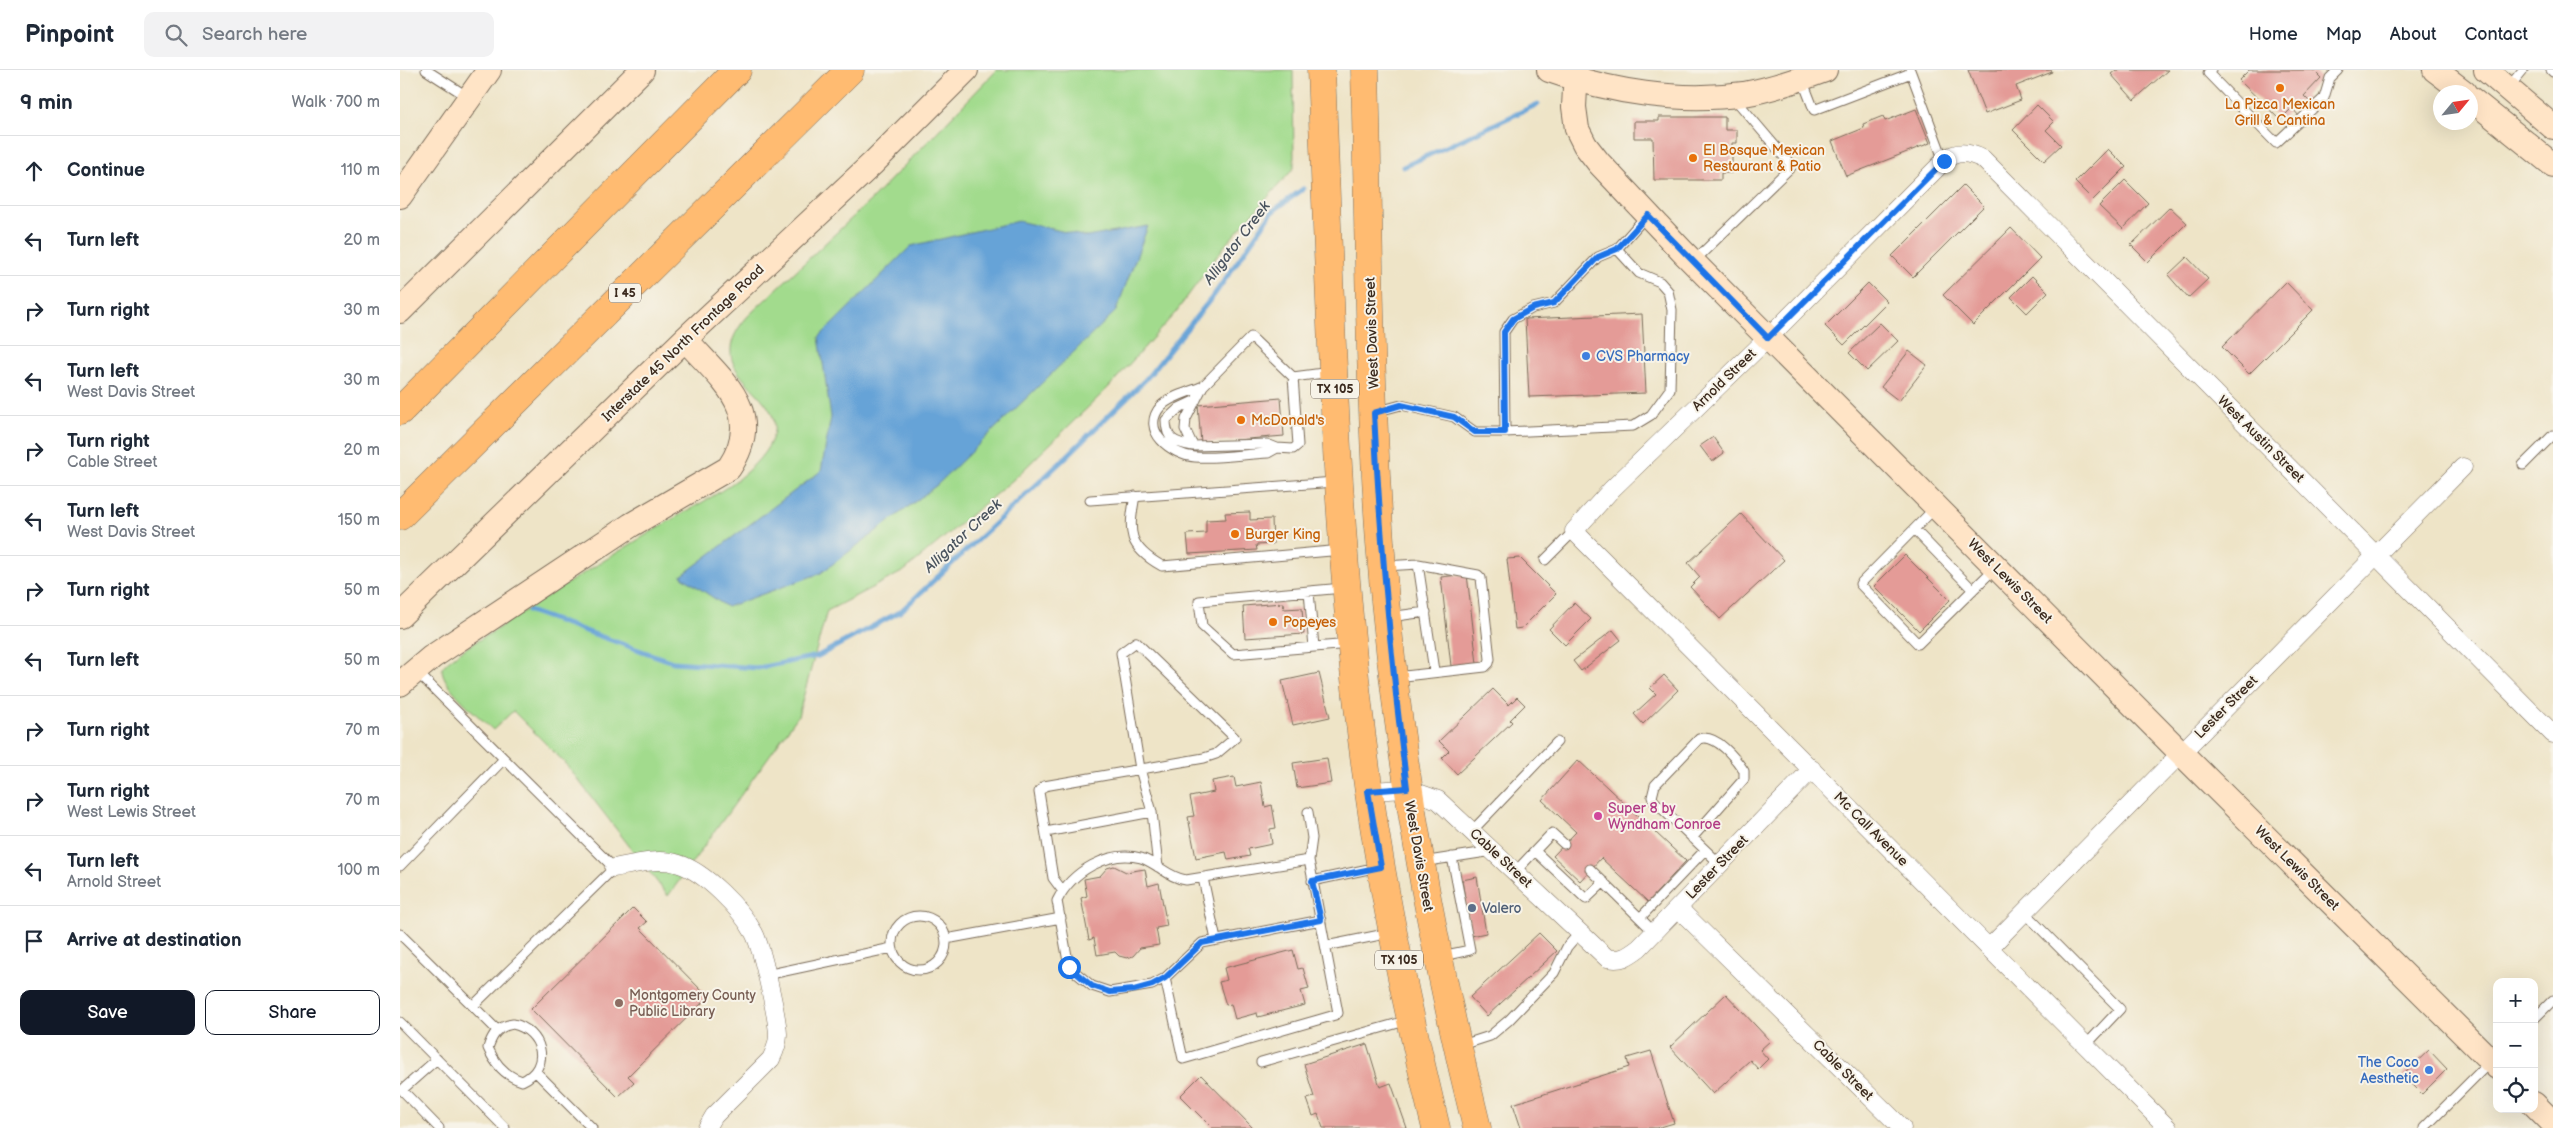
<!DOCTYPE html>
<meta charset="utf-8">
<style>
:root{--surface:#fff;--page:#f2f2f3;--text:#1f2937;--muted:#747a83;--line:#e0e1e3;--accent:#111827}
body{margin:0;font-family:"Balsamiq Sans",sans-serif;background:var(--page);color:var(--text)}
.controls{position:absolute;right:15px;bottom:15px;display:grid;overflow:hidden;border-radius:10px;box-shadow:0 5px 20px #0002}
.controls button{width:45px;height:45px;display:grid;place-items:center;padding:0;border:0;border-bottom:1px solid var(--line);background:var(--surface);color:var(--text);font:25px sans-serif}
.compass{position:absolute;left:2033px;top:15px;width:45px;height:45px;border-radius:50%;background:var(--surface);box-shadow:0 5px 20px #0002;rotate:61deg}
.stop{position:absolute;width:15px;height:15px;margin:-11px;border:4px solid #1a73e8;border-radius:50%;background:#fff}
.stop.end{background:#1a73e8;border-color:#fff;box-shadow:0 1px 5px #0008}
.list{margin:0;padding:0;list-style:none}
h2{display:flex;justify-content:space-between;align-items:center;height:65px;margin:0;padding:0 20px;font-size:21px}
h2 small{font-size:16px;font-weight:400;color:var(--muted)}
.list li{display:grid;grid-template-columns:32px 1fr auto;gap:15px;align-items:center;box-sizing:border-box;height:70px;padding:0 20px;border-top:1px solid var(--line)}
.list b{display:block;font-size:19px;white-space:nowrap}
.list p{margin:0;font-size:16px;white-space:nowrap;color:var(--muted)}
.list em{font-size:16px;font-style:normal;color:var(--muted)}
.actions{display:flex;gap:10px;padding:15px 20px}
.actions a{flex:1;padding:11px 0;border:1px solid var(--accent);border-radius:10px;text-align:center;font-size:18px;color:var(--accent)}
.actions .main{background:var(--accent);color:#fff}
.icon{flex:none;width:28px;height:28px;fill:none;stroke:currentColor;stroke-width:2;stroke-linecap:round;stroke-linejoin:round}
.map{position:relative;flex:none;width:2153px;height:1058px;overflow:hidden}
header{display:flex;align-items:center;gap:30px;box-sizing:border-box;height:70px;padding:0 25px;background:var(--surface);border-bottom:1px solid var(--line)}
header strong{font-size:24px}
nav{display:flex;gap:28px;margin-inline-start:auto;font-size:18px}
.search{width:350px;height:45px;background:var(--page);display:flex;align-items:center;gap:12px;box-sizing:border-box;padding:0 18px;border-radius:10px;color:var(--muted);font-size:19px}
main{display:flex}
aside{flex:1;background:var(--surface)}
.map>svg:first-child{display:block}
.green{fill:#a2db8d;stroke:#6e8256}
.water{fill:#66a3d7;stroke:#50667a}
.lines{fill:none;stroke-linecap:round;stroke-linejoin:round}
.stream{stroke:#66a3d7;stroke-width:5}
.building{fill:#e49b97}
.lane-casing{stroke:#7a6b59;stroke-width:11}
.street-casing{stroke:#7a6b59;stroke-width:19}
.secondary-casing{stroke:#7a6b59;stroke-width:26}
.primary-casing{stroke:#7a6b59;stroke-width:29}
.highway-casing{stroke:#7a6b59;stroke-width:29}
.lane{stroke:#fff;stroke-width:9}
.street{stroke:#fff;stroke-width:18}
.secondary{stroke:#ffe4c6;stroke-width:24}
.primary{stroke:#ffbb71;stroke-width:28}
.highway{stroke:#ffbb71;stroke-width:28}
.route{stroke:#1a73e8;stroke-width:6}
.food-dot{fill:#e8710a;stroke:#f7f3e8;stroke-width:2}
.shop-dot{fill:#3f7fe0;stroke:#f7f3e8;stroke-width:2}
.hotel-dot{fill:#d1479c;stroke:#f7f3e8;stroke-width:2}
.service-dot{fill:#5c6f8a;stroke:#f7f3e8;stroke-width:2}
.education-dot{fill:#8d6e63;stroke:#f7f3e8;stroke-width:2}
.labels{text-anchor:middle;dominant-baseline:central;stroke-width:4;stroke-linejoin:round;paint-order:stroke}
.shield{fill:#f7f3e8;stroke:#73665b;stroke-width:1}
.shield-label{font-size:12px;font-weight:bold;fill:#3b2a1e}
.food-label{font-size:14px;fill:#c56008;stroke:#f7f3e8;text-anchor:start}
.street-label{font-size:14px;fill:#3b2a1e;stroke:#f7f3e8}
.shop-label{font-size:14px;fill:#366cbe;stroke:#f7f3e8;text-anchor:start}
.hotel-label{font-size:14px;fill:#b23c85;stroke:#f7f3e8;text-anchor:start}
.service-label{font-size:14px;fill:#4e5e75;stroke:#f7f3e8;text-anchor:start}
.education-label{font-size:14px;fill:#785e54;stroke:#f7f3e8;text-anchor:start}
.water-label{font-size:15px;font-style:italic;fill:#4a545f;stroke:#f7f3e8}
</style>
<header>
<strong>Pinpoint</strong>
<div class="search"><svg class="icon" aria-label="search" viewBox="0 0 24 24"><circle cx="10" cy="10" r="6"/><path d="M15 15l6 6"/></svg>Search here</div>
<nav><a>Home</a><a>Map</a><a>About</a><a>Contact</a></nav>
</header>
<main>
<aside>
<h2>9 min<small>Walk · 700 m</small></h2>
<ul class="list">
<li><svg class="icon" aria-label="ahead" viewBox="0 0 24 24"><path d="M12 20V5M6 11l6-6 6 6"/></svg><div><b>Continue</b></div><em>110 m</em></li>
<li><svg class="icon" aria-label="left" viewBox="0 0 24 24"><path d="M17 20v-9H6M10 6l-5 5 5 5"/></svg><div><b>Turn left</b></div><em>20 m</em></li>
<li><svg class="icon" aria-label="right" viewBox="0 0 24 24"><path d="M7 20v-9h11M14 6l5 5-5 5"/></svg><div><b>Turn right</b></div><em>30 m</em></li>
<li><svg class="icon" aria-label="left" viewBox="0 0 24 24"><path d="M17 20v-9H6M10 6l-5 5 5 5"/></svg><div><b>Turn left</b><p>West Davis Street</p></div><em>30 m</em></li>
<li><svg class="icon" aria-label="right" viewBox="0 0 24 24"><path d="M7 20v-9h11M14 6l5 5-5 5"/></svg><div><b>Turn right</b><p>Cable Street</p></div><em>20 m</em></li>
<li><svg class="icon" aria-label="left" viewBox="0 0 24 24"><path d="M17 20v-9H6M10 6l-5 5 5 5"/></svg><div><b>Turn left</b><p>West Davis Street</p></div><em>150 m</em></li>
<li><svg class="icon" aria-label="right" viewBox="0 0 24 24"><path d="M7 20v-9h11M14 6l5 5-5 5"/></svg><div><b>Turn right</b></div><em>50 m</em></li>
<li><svg class="icon" aria-label="left" viewBox="0 0 24 24"><path d="M17 20v-9H6M10 6l-5 5 5 5"/></svg><div><b>Turn left</b></div><em>50 m</em></li>
<li><svg class="icon" aria-label="right" viewBox="0 0 24 24"><path d="M7 20v-9h11M14 6l5 5-5 5"/></svg><div><b>Turn right</b></div><em>70 m</em></li>
<li><svg class="icon" aria-label="right" viewBox="0 0 24 24"><path d="M7 20v-9h11M14 6l5 5-5 5"/></svg><div><b>Turn right</b><p>West Lewis Street</p></div><em>70 m</em></li>
<li><svg class="icon" aria-label="left" viewBox="0 0 24 24"><path d="M17 20v-9H6M10 6l-5 5 5 5"/></svg><div><b>Turn left</b><p>Arnold Street</p></div><em>100 m</em></li>
<li><svg class="icon" aria-label="arrive" viewBox="0 0 24 24"><path d="M6 21V4h12l-3 4 3 4H6"/></svg><div><b>Arrive at destination</b></div></li>
</ul>
<div class="actions"><a class="main">Save</a><a>Share</a></div>
</aside>
<div class="map">
<svg width="2153" height="1058" viewBox="0 0 2153 1058">
<rect width="100%" height="100%" fill="#f7f3e8"/>
<filter id="ink" filterUnits="userSpaceOnUse"><feTurbulence type="fractalNoise" baseFrequency=".02" numOctaves="2"/><feDisplacementMap in="SourceGraphic" scale="10" xChannelSelector="R" yChannelSelector="G"/><feConvolveMatrix kernelMatrix="1 2 1 2 8 2 1 2 1" color-interpolation-filters="sRGB"/></filter>
<filter id="wash" filterUnits="userSpaceOnUse"><feTurbulence type="fractalNoise" baseFrequency=".0096" numOctaves="4" result="noise"/><feDisplacementMap in="SourceGraphic" scale="20" xChannelSelector="R" yChannelSelector="G"/><feGaussianBlur stdDeviation="1.12" result="paint"/><feColorMatrix in="noise" values="0 0 0 0 0 0 0 0 0 0 0 0 0 0 0 0 0 1.4 0 .05"/><feComposite in="paint" operator="in"/></filter>
<g filter="url(#wash)">
<rect width="100%" height="100%" fill="#eee4c7"/>
<path class="green" d="M 597,0 L 893,0 L 894,98 L 826,174 L 776,242 L 708,318 L 614,409 L 504,501 L 427,541 L 398,646 L 268,826 L 165,693 L 113,641 L 93,660 C 80,647 41,616 42,598 C 52,584 82,569 97,559 C 152,522 208,488 264,454 C 296,435 336,417 360,388 C 416,322 286,315 348,246 L 472,129 Z"/>
<path class="water" d="M 618,151 L 687,167 L 748,156 L 716,241 L 537,415 L 421,503 L 327,537 L 281,506 L 421,401 L 431,347 L 419,267 L 511,176 Z"/>
<g class="lines">
<path class="stream" d="M 1003,97 L 1138,34
M 129,541 L 273,592 L 358,598 L 418,586 L 501,541 L 664,389 L 746,309 L 814,225 L 873,141 L 903,119"/>
</g>
<g id="blocks">
<path class="building" d="M 1568,0 L 1651,0 L 1652,2 L 1616,16 L 1621,30 L 1585,44 Z
M 1716,0 L 1768,0 L 1734,30 L 1711,4 Z
M 1849,0 L 1913,0 L 1921,8 L 1904,26 L 1912,34 L 1899,46 L 1892,38 L 1880,50 L 1839,10 Z
M 1637,35 L 1654,52 L 1646,60 L 1661,75 L 1644,91 L 1613,60 Z
M 1516,39 L 1530,73 L 1446,106 L 1432,71 L 1464,58 L 1463,54 L 1483,46 L 1485,51 Z
M 1259,47 L 1325,47 L 1325,60 L 1337,60 L 1337,73 L 1332,73 L 1332,103 L 1321,103 L 1321,110 L 1254,110 L 1253,68 L 1234,68 L 1234,51 L 1259,51 Z
M 1708,79 L 1726,97 L 1693,130 L 1675,112 Z
M 1725,110 L 1748,133 L 1723,159 L 1699,136 Z
M 1563,115 L 1584,136 L 1513,207 L 1492,186 Z
M 1770,137 L 1787,153 L 1748,192 L 1731,175 Z
M 1611,158 L 1640,188 L 1573,255 L 1543,225 Z
M 1787,187 L 1808,209 L 1788,228 L 1768,205 Z
M 1632,206 L 1648,222 L 1627,243 L 1611,227 Z
M 1886,212 L 1913,240 L 1849,304 L 1822,277 Z
M 1468,213 L 1487,232 L 1444,275 L 1425,256 Z
M 1242,244 L 1246,323 L 1129,327 L 1125,249 Z
M 1480,253 L 1498,271 L 1467,301 L 1449,283 Z
M 1509,281 L 1527,295 L 1499,331 L 1481,317 Z
M 881,328 L 884,366 L 801,373 L 798,335 Z
M 1313,367 L 1324,383 L 1312,392 L 1300,376 Z
M 850,442 L 850,450 L 872,449 L 873,474 L 856,475 L 857,480 L 789,484 L 787,464 L 806,463 L 806,450 L 826,449 L 825,443 Z
M 1341,444 L 1384,490 L 1320,549 L 1290,517 L 1300,507 L 1288,493 Z
M 1505,485 L 1550,530 L 1519,561 L 1474,516 Z
M 1120,488 L 1156,524 L 1122,558 L 1115,559 L 1107,489 Z
M 1067,504 L 1077,594 L 1051,596 L 1041,507 Z
M 883,533 L 884,539 L 902,538 L 904,564 L 845,568 L 843,536 Z
M 1174,533 L 1191,549 L 1165,575 L 1149,559 Z
M 1213,560 L 1221,570 L 1181,601 L 1173,591 Z
M 919,603 L 930,647 L 893,655 L 882,611 Z
M 1264,605 L 1278,620 L 1243,654 L 1234,644 L 1256,624 L 1250,618 Z
M 1093,619 L 1109,635 L 1117,627 L 1125,635 L 1110,650 L 1112,652 L 1057,704 L 1042,688 L 1049,681 L 1039,671 Z
M 927,688 L 931,713 L 897,718 L 893,693 Z
M 1178,690 L 1286,791 L 1248,832 L 1201,788 L 1180,811 L 1153,786 L 1176,762 L 1142,730 Z
M 834,707 L 836,717 L 861,712 L 865,737 L 872,735 L 876,758 L 870,759 L 872,774 L 848,779 L 850,786 L 828,790 L 826,782 L 796,788 L 788,747 L 794,746 L 790,727 L 814,722 L 812,711 Z
M 714,796 L 726,802 L 745,799 L 748,816 L 759,813 L 767,856 L 756,858 L 759,875 L 740,878 L 733,886 L 727,888 L 719,886 L 715,882 L 697,885 L 694,868 L 689,870 L 681,828 L 687,826 L 684,809 L 700,806 L 707,798 Z
M 1077,807 L 1086,863 L 1071,866 L 1062,810 Z
M 233,838 L 247,852 L 240,858 L 308,927 L 228,1006 L 234,1012 L 218,1027 L 131,939 Z
M 1139,863 L 1157,881 L 1087,946 L 1070,927 Z
M 893,880 L 898,899 L 903,898 L 909,919 L 901,921 L 905,935 L 858,947 L 857,943 L 835,949 L 831,934 L 826,935 L 819,912 L 827,910 L 824,898 Z
M 1326,924 L 1370,971 L 1360,980 L 1368,989 L 1358,999 L 1350,990 L 1313,1024 L 1270,977 Z
M 967,974 L 980,1017 L 991,1013 L 1007,1058 L 923,1058 L 918,1044 L 913,1046 L 907,1029 L 914,1027 L 904,994 Z
M 2029,980 L 2047,999 L 2022,1024 L 2003,1005 Z
M 1251,981 L 1274,1053 L 1257,1058 L 1121,1058 L 1113,1034 L 1229,997 L 1227,988 Z
M 801,1005 L 853,1058 L 812,1058 L 780,1026 Z"/>
</g>
</g>
<g filter="url(#ink)">
<use href="#blocks" fill-opacity="0" stroke="#7a6b59" stroke-width="1"/>
<g class="lines">
<g class="lane-casing">
<path id="lane" d="M 26,0 L 68,27
M 1510,0 L 1544,91
M 1811,0 L 1808,3 L 1876,73 L 1924,28 L 1930,8 L 1938,0
M 2151,0 L 2153,2
M 1402,9 L 1414,40 L 1511,3
M 2108,18 L 2123,0
M 1293,192 L 1392,96 L 1335,29
M 803,316 C 790,322 771,326 761,336 C 739,361 772,385 795,387 C 818,389 845,384 868,383 L 877,378 L 893,379 L 898,375 L 893,307
M 975,342 L 1001,335 L 1054,347 L 1075,362 L 1105,362 L 1104,262 L 1113,249 L 1133,238 L 1154,233 L 1198,187 L 1217,179 L 1247,145
M 1105,362 L 1233,356 L 1251,345 L 1270,319 L 1272,240 L 1268,221 L 1260,212 L 1239,203 L 1217,179
M 793,376 C 775,373 766,370 766,350 L 779,338 L 796,330
M 877,378 L 867,374 L 793,376 L 785,359 L 786,349 L 803,316 L 851,267 L 893,307 L 931,302
M 2123,395 L 2153,365
M 735,426 C 728,463 728,477 762,496 L 942,480
M 690,430 L 935,412
M 1536,437 L 1460,514 L 1518,574 L 1595,498
M 1515,460 L 1573,520
M 1145,490 L 1174,461
M 1018,494 L 1034,601
M 985,496 L 1018,494 L 1078,505 L 1081,508 L 1090,589 L 1089,593 L 1085,597 L 996,607
M 943,518 L 799,531 L 802,556 L 833,584 L 950,574
M 909,522 L 914,577
M 989,547 L 1026,542
M 1072,761 L 1157,672
M 646,762 L 752,742
M 1292,768 L 1344,709 L 1344,701 C 1336,689 1316,663 1299,669 L 1255,715 L 1252,727 L 1254,731 L 1320,794
M 1135,781 L 1186,829 L 1204,812
M 909,790 L 786,810 C 769,808 757,793 741,788 C 709,779 671,802 657,831 L 669,897 L 692,916 L 710,922 L 752,915 L 765,908 L 802,873 L 921,850
M 1022,792 L 1093,781
M 0,796 L 104,689
M 1190,799 L 1254,862
M 1115,802 L 1152,763 L 1164,774
M 803,808 L 816,870
M 912,811 L 978,797
M 662,820 L 653,808 L 639,722 L 644,716 L 804,688 L 816,684 L 835,668 L 736,572 L 721,583 L 740,699 L 752,742 L 758,797
M 1624,842 L 1720,939 L 1686,975
M492 873a27 27 0 1 1 54 0a27 27 0 1 1-54 0Z
M 1240,848 L 1305,780
M 0,864 L 73,936 L 214,798 L 17,602
M 546,869 L 661,848
M 926,876 L 990,863
M 1042,886 L 1070,880 L 1052,787
M 366,905 L 492,878
M 765,908 L 783,989 L 935,945 L 938,943 L 909,790 L 912,768 L 908,742
M 73,936 L 97,960
M 2134,949 L 2153,930
M 0,952 L 105,1058
M 113,954 C 142,960 153,997 122,1011 C 105,1006 95,994 88,978 C 92,965 98,956 113,954 Z
M 1059,976 L 1090,966 L 1109,950 L 1154,903 L 1167,877 L 1180,862
M 37,989 L 2,1020 L 39,1058
M 861,992 L 1009,950
M 136,1002 L 192,1058
M 2024,1058 L 2091,991"/>
</g>
<g class="street-casing">
<path id="street" d="M 969,721 L 1007,719 L 1038,730 L 1207,888 C 1221,891 1227,887 1239,878 L 1412,699
M 214,798 C 234,794 259,787 279,794 C 305,802 341,839 354,863 C 362,878 377,946 378,964 C 378,973 375,981 371,989 L 314,1046 L 307,1058
M 1278,838 L 1502,1058
M 1589,878 L 2063,397
M 1768,1058 L 1174,461 L 1211,420 L 1368,268 L 1544,91 C 1556,80 1569,82 1583,89 L 2153,664"/>
</g>
<g class="secondary-casing">
<path id="secondary" d="M 1149,0 C 1210,22 1279,33 1344,24 C 1372,19 1398,10 1425,0
M 1176,0 L 1174,37 L 1177,59 L 1185,75 L 1199,93 L 1282,181 L 1781,683 L 2097,997
M 2035,0 L 2064,22
M 2086,0 L 2153,57
M 2070,28 L 2153,95
M 0,126 L 89,0
M 0,241 L 242,0
M 0,546 L 285,269 L 472,94 L 566,0
M 0,614 L 32,587 L 231,455 L 329,398 C 367,341 321,310 285,269
M 2134,1034 L 2153,1053"/>
</g>
<g class="primary-casing">
<path id="primary" d="M 921,0 C 931,240 935,483 969,722 C 985,835 1009,947 1036,1058
M 965,0 C 969,157 969,315 980,472 C 995,670 1029,865 1077,1058"/>
</g>
<g class="highway-casing">
<path id="highway" d="M 0,341 L 337,0
M 0,446 L 450,0"/>
</g>
<use href="#lane" class="lane"/>
<use href="#street" class="street"/>
<use href="#secondary" class="secondary"/>
<use href="#primary" class="primary"/>
<use href="#highway" class="highway"/>
</g>
</g>
<g class="lines" filter="url(#ink)">
<path class="route" d="M 669,897 L 692,916 L 710,922 L 734,920 L 752,915 L 765,908 L 802,873 L 921,850 L 912,811 L 981,797 L 968,721 L 1007,718 C 991,593 980,469 974,343 L 1001,335 L 1054,347 L 1075,362 L 1105,362 L 1104,262 L 1113,249 L 1133,238 L 1154,233 L 1198,187 L 1217,179 L 1248,145 L 1368,268 L 1544,91"/>
</g>
<g class="food-dot">
<circle cx="1880" cy="18" r="5"/>
<circle cx="1293" cy="88" r="5"/>
<circle cx="841" cy="350" r="5"/>
<circle cx="835" cy="464" r="5"/>
<circle cx="873" cy="552" r="5"/>
</g>
<g class="shop-dot">
<circle cx="1186" cy="286" r="5"/>
<circle cx="2029" cy="1000" r="5"/>
</g>
<circle class="hotel-dot" cx="1198" cy="746" r="5"/>
<circle class="service-dot" cx="1072" cy="838" r="5"/>
<circle class="education-dot" cx="219" cy="933" r="5"/>
<g class="labels">
<g class="shield">
<rect x="209" y="213.5" width="32" height="19" rx="4"/>
<rect x="911" y="309.5" width="48" height="19" rx="4"/>
<rect x="975" y="880.5" width="48" height="19" rx="4"/>
</g>
<g class="shield-label">
<text x="225" y="223">I 45</text>
<text x="935" y="319">TX 105</text>
<text x="999" y="890">TX 105</text>
</g>
<g class="food-label">
<text x="1880" y="34" text-anchor="middle">La Pizca Mexican<tspan x="1880" dy="16">Grill &amp; Cantina</tspan></text>
<text x="1303" y="80">El Bosque Mexican<tspan x="1303" dy="16">Restaurant &amp; Patio</tspan></text>
<text x="851" y="350">McDonald's</text>
<text x="845" y="464">Burger King</text>
<text x="883" y="552">Popeyes</text>
</g>
<g class="street-label">
<text transform="translate(972 263) rotate(-92)">West Davis Street</text>
<text transform="translate(283 273) rotate(-44)">Interstate 45 North Frontage Road</text>
<text transform="translate(1324 310) rotate(-44)">Arnold Street</text>
<text transform="translate(1861 369) rotate(45)">West Austin Street</text>
<text transform="translate(1610 511) rotate(45)">West Lewis Street</text>
<text transform="translate(1826 637) rotate(-45)">Lester Street</text>
<text transform="translate(1471 759) rotate(45)">Mc Call Avenue</text>
<text transform="translate(1019 786) rotate(80)">West Davis Street</text>
<text transform="translate(1101 788) rotate(43)">Cable Street</text>
<text transform="translate(1317 797) rotate(-46)">Lester Street</text>
<text transform="translate(1897 798) rotate(45)">West Lewis Street</text>
<text transform="translate(1443 1000) rotate(45)">Cable Street</text>
</g>
<g class="shop-label">
<text x="1196" y="286">CVS Pharmacy</text>
<text x="2019" y="992" text-anchor="end">The Coco<tspan x="2019" dy="16">Aesthetic</tspan></text>
</g>
<g class="hotel-label">
<text x="1208" y="738">Super 8 by<tspan x="1208" dy="16">Wyndham Conroe</tspan></text>
</g>
<g class="service-label">
<text x="1082" y="838">Valero</text>
</g>
<g class="education-label">
<text x="229" y="925">Montgomery County<tspan x="229" dy="16">Public Library</tspan></text>
</g>
<g class="water-label">
<text transform="translate(837 173) rotate(-53)">Alligator Creek</text>
<text transform="translate(563 466) rotate(-43)">Alligator Creek</text>
</g>
</g>
</svg>
<div class="controls">
<button>+</button>
<button>−</button>
<button><svg class="icon" aria-label="locate" viewBox="0 0 24 24"><circle cx="12" cy="12" r="6"/><path d="M12 2v4M12 18v4M2 12h4M18 12h4"/></svg></button>
</div>
<svg class="compass" viewBox="-18 -18 36 36"><path d="M0-13l5 13h-10z" fill="#e53935"/><path d="M0 13l5-13h-10z" fill="#747a83"/></svg>
<div class="stop" style="left:669px;top:897px"></div>
<div class="stop end" style="left:1544px;top:91px"></div>
</div>
</main>
